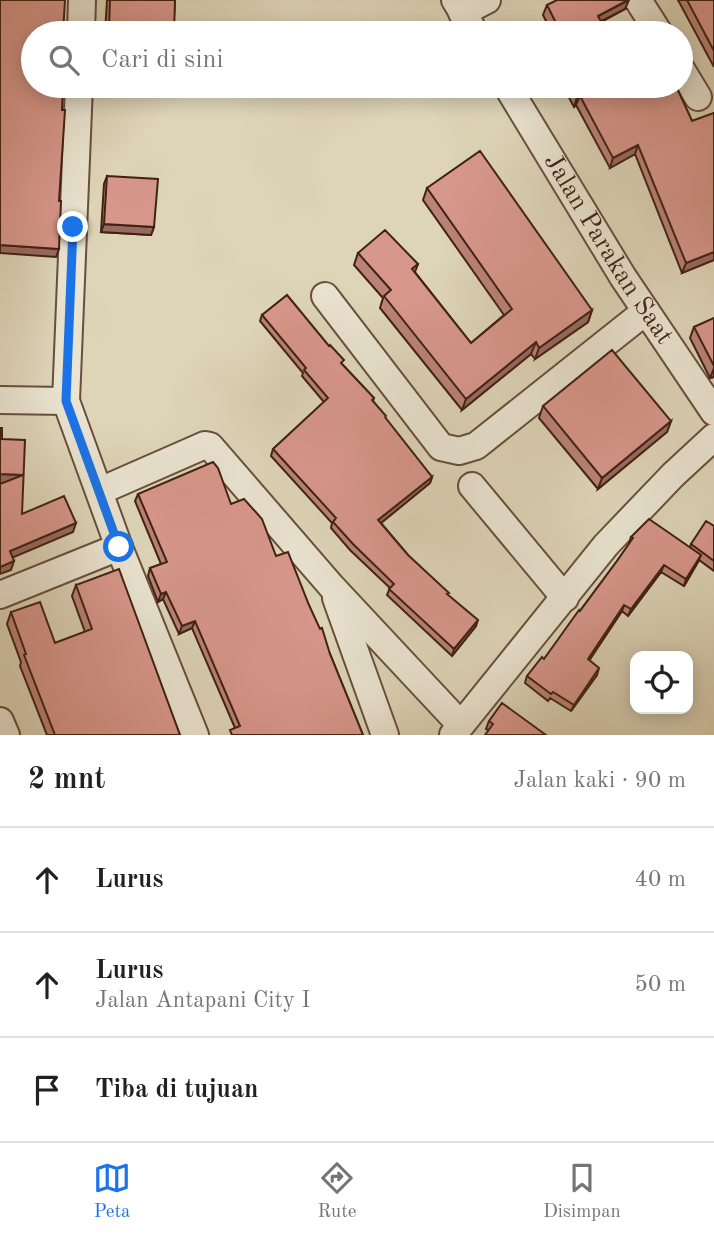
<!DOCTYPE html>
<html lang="id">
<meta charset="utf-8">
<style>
:root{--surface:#fff;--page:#f2f2f2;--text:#202124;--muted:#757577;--line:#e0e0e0;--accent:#1a73e8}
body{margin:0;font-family:"Old Standard TT",serif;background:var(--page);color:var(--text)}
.controls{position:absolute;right:21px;bottom:21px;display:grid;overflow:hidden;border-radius:14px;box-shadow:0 4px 18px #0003}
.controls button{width:63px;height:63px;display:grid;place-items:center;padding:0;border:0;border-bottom:2px solid var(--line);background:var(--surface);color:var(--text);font:35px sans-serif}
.stop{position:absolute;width:21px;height:21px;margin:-16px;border:5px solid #1a73e8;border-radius:50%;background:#fff}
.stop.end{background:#1a73e8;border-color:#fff;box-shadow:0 2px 7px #0008}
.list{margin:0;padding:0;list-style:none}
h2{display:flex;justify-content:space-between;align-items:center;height:91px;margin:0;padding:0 28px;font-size:30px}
h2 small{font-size:23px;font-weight:400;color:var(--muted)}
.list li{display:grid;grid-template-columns:46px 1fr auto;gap:21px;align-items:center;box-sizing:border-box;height:105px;padding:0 28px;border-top:2px solid var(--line)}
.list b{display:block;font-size:26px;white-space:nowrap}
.list p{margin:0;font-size:23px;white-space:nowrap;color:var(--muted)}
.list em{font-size:23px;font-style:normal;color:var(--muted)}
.icon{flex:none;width:38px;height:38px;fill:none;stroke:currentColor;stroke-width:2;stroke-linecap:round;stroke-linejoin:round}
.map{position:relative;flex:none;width:714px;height:735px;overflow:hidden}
.search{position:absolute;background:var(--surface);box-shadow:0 4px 18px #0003;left:21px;right:21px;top:21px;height:77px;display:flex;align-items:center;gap:18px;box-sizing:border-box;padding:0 24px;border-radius:38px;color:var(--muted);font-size:26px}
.sheet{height:406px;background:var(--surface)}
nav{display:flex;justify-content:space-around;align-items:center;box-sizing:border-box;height:98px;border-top:2px solid var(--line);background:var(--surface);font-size:19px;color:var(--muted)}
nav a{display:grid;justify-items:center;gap:4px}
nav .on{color:var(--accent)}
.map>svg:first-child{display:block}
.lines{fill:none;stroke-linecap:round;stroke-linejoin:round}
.minor-casing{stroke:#684e3d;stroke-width:30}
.minor{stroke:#eae4d1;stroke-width:26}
.wall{fill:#ba8278;stroke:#402114;stroke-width:2}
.shaded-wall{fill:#976a61;stroke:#402114;stroke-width:2}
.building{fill:#d8978b;stroke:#402114;stroke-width:2}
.route{stroke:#1a73e8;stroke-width:9}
.labels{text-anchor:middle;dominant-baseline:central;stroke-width:7;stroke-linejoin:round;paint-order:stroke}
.street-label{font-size:26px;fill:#402114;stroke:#eae4d1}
</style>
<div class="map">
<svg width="714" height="735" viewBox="0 0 714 735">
<rect width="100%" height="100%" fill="#ded5b8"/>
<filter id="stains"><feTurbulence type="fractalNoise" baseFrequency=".00286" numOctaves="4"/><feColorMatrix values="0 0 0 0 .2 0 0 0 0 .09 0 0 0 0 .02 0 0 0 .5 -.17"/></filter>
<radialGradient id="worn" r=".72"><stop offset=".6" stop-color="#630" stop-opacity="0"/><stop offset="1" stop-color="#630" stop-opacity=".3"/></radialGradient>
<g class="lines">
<g class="minor-casing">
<g id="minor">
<path d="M 455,0 L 475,33"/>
<path d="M 638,0 L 659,33"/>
<path d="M 462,13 L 487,0"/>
<path d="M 81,33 L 82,0"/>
<path d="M 681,69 L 698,97"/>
<path d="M 79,86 L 66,401 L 119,547 L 195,735"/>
<path id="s1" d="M 507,86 L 623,277 L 714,412"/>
<path d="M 325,296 L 441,447 L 459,451 L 476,446 L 646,311"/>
<path d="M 0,400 L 66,401"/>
<path d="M 472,486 L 565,598"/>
<path d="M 100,491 L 205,445 L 210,446 L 332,587 L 460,724"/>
<path d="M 0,595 L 119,547"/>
<path d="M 336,598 L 385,735"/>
<path d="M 0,721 L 6,735"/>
<path d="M 453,735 L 606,545 L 673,475 L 714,437"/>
</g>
</g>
<use href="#minor" class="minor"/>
</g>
<path class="wall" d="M 107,0 L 175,0 L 173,33 L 105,33 Z
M 678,0 L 714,0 L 714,67 Z
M 547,5 L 625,9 L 601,22 L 607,33 L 552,33 L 543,15 Z
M 563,86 L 676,86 L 692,121 L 714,113 L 714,260 L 682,273 L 635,154 L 610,168 L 576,105 L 574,107 Z
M 107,176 L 154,227 L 151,235 L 101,232 L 104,184 Z
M 427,188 L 592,310 L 588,322 L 535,359 L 531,354 L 462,410 L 380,308 L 383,298 L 354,265 L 358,253 L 418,264 L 415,272 L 471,343 L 504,315 L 423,200 Z
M 262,315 L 343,365 L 374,398 L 373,401 L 385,418 L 432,477 L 430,483 L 381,523 L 408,555 L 448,595 L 476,626 L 452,656 L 387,595 L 390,588 L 350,550 L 331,528 L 332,523 L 271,456 L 273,449 L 324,402 L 302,376 L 303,373 L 260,321 Z
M 714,318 L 714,377 L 710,378 L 690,338 L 694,327 Z
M 543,406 L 671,421 L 667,432 L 598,489 L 539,418 Z
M 138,494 L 231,504 L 276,556 L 330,654 L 363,735 L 235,728 L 192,628 L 179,634 L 163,599 L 158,602 L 148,576 L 150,568 L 161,564 L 135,501 Z
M 714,526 L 714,571 L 699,560 L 684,586 L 661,572 L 628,616 L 622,611 L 589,661 L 597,675 L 571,711 L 550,698 L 548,701 L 525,683 L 527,676 L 544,659 L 617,561 L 629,544 L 631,537 L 690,548 L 691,544 Z
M 76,585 L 180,735 L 47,735 L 20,666 L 21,662 L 7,624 L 11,612 L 55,643 L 85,632 L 72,596 Z
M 489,721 L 546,735 L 488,730 L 486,729 Z"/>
<path class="shaded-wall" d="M 629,0 L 625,9 L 594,25 L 598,16 Z
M 109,28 L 174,33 L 107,33 Z
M 580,96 L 576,105 L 574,107 L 577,97 Z
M 638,145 L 635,154 L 610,168 L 613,158 Z
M 104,224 L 154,227 L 151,235 L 101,232 Z
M 0,245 L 59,249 L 56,257 L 0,253 Z
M 714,252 L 714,260 L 682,273 L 686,263 Z
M 592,310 L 588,322 L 535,359 L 539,348 Z
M 536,342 L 531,354 L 462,410 L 466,399 Z
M 714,368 L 714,377 L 710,378 Z
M 671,421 L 667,432 L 598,489 L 602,478 Z
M 0,474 L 23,475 L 20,484 L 0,483 Z
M 432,477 L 430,483 L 376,527 L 378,520 Z
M 76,523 L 73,532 L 7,560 L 10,551 Z
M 701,555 L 698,562 L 684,586 L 686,579 Z
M 14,561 L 11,570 L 0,574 L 0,567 Z
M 664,565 L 661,572 L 628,616 L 631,609 Z
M 166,592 L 163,599 L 158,602 L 161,594 Z
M 624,605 L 622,611 L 585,666 L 588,659 Z
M 478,620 L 476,626 L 452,656 L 454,649 Z
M 195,621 L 192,628 L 179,634 L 182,626 Z
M 599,668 L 597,675 L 571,711 L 574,705 Z"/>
<path class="building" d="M 0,0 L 65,0 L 63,33 L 33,33 L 33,86 L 63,86 L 62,110 L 65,110 L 59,201 L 61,201 L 59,249 L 0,245 Z
M 110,0 L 175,0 L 174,33 L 109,28 Z
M 557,0 L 628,0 L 598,16 L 607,33 L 561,33 L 547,5 Z
M 687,0 L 714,0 L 714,51 Z
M 571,86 L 676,86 L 692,121 L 714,113 L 714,252 L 686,263 L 638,145 L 613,158 L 580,96 L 577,97 Z
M 480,151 L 592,310 L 539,348 L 536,342 L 466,399 L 384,296 L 391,290 L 358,253 L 385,230 L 418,264 L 412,269 L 471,343 L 512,309 L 427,188 Z
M 107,176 L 158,179 L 154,227 L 104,224 Z
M 287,295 L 329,346 L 330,345 L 344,360 L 341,363 L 374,398 L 372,400 L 386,416 L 385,417 L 432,477 L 378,520 L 408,555 L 449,593 L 447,594 L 478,620 L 454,649 L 389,589 L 394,584 L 353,544 L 333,522 L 336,518 L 273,449 L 328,398 L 304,370 L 306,368 L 262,315 Z
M 714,318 L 714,366 L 694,327 Z
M 612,350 L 671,421 L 602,478 L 543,406 Z
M 0,428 L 2,428 L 2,439 L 25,440 L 22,514 L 64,496 L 76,523 L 10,551 L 14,561 L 0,567 L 0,484 L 23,475 L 0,474 Z
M 213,462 L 218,468 L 231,504 L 244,499 L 262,519 L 276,556 L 288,552 L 309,605 L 320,629 L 322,628 L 330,654 L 363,735 L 232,735 L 230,730 L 240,726 L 195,621 L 182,626 L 166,592 L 161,594 L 150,568 L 167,562 L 138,494 Z
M 649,519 L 701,555 L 686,579 L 664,565 L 631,609 L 624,605 L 588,659 L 599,668 L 574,705 L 553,692 L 551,694 L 527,676 L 542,657 L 544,659 L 579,610 L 580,611 L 617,561 L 633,538 L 631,537 Z
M 706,521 L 714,526 L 714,561 L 691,544 Z
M 119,569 L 180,735 L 55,735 L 24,655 L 26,654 L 11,612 L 40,602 L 55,643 L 92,629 L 76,585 Z
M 502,703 L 546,735 L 485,735 L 493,724 L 489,721 Z"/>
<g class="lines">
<path class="route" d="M 73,227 L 66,401 L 119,547"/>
</g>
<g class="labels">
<g class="street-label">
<text stroke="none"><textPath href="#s1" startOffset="192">Jalan Parakan Saat</textPath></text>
</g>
</g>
<rect width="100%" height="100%" filter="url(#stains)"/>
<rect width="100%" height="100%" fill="url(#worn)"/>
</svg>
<div class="controls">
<button><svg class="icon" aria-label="locate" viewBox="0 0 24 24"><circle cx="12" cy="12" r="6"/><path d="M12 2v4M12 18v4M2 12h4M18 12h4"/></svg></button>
</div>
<div class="stop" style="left:119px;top:547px"></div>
<div class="stop end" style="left:73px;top:227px"></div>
<div class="search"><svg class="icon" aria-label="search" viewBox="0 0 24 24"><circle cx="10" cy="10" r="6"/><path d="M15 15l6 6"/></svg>Cari di sini</div>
</div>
<section class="sheet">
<h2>2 mnt<small>Jalan kaki · 90 m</small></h2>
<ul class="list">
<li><svg class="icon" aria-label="ahead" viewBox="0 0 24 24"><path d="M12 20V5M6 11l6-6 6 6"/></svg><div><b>Lurus</b></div><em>40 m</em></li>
<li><svg class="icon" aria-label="ahead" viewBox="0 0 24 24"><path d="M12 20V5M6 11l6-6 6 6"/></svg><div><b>Lurus</b><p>Jalan Antapani City I</p></div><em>50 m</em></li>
<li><svg class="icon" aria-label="arrive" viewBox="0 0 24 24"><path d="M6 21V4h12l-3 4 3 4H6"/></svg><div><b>Tiba di tujuan</b></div></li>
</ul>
</section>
<nav>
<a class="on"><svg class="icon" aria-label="map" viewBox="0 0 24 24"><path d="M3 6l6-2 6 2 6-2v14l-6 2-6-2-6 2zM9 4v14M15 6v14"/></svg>Peta</a>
<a><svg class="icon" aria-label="directions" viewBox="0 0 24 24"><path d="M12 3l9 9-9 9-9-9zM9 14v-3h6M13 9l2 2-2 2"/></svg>Rute</a>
<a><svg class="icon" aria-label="saved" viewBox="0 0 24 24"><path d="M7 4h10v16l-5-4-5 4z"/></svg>Disimpan</a>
</nav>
